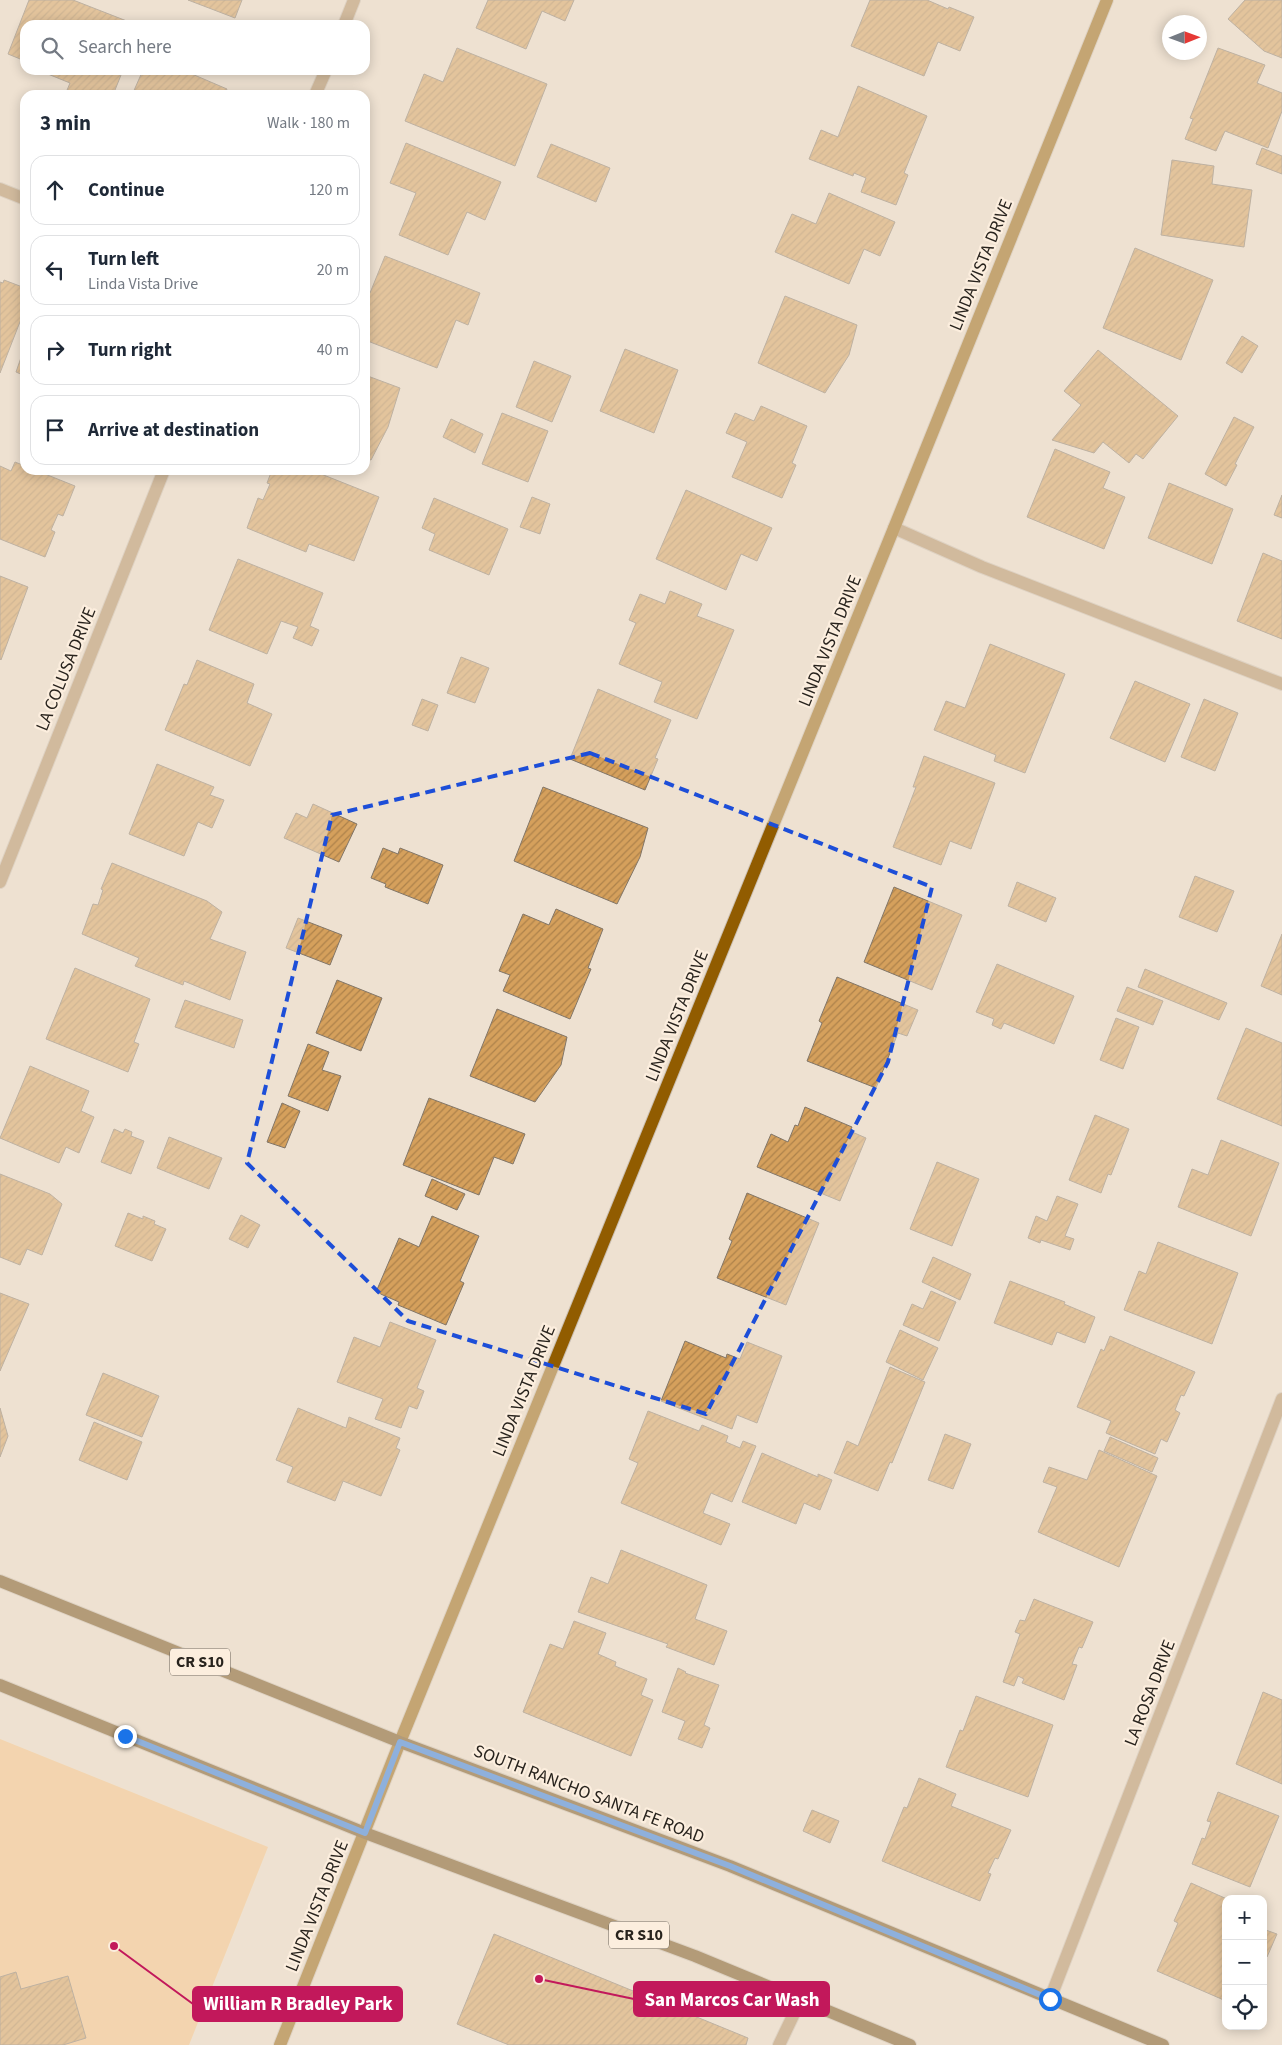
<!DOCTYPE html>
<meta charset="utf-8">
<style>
:root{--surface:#fff;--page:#f2f2f3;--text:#1f2937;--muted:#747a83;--line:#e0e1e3}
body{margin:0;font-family:"Source Sans 3",sans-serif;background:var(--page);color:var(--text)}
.controls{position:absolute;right:15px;bottom:15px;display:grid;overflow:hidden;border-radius:10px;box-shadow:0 2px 12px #0003}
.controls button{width:45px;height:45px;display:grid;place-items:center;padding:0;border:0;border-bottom:1px solid var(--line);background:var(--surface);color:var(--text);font:25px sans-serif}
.compass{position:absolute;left:1162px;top:15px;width:45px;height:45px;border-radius:50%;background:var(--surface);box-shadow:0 2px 12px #0003;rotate:89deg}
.stop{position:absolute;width:15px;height:15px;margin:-11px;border:4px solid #1a73e8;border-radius:50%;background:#fff}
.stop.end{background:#1a73e8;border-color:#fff;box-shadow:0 1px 5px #0008}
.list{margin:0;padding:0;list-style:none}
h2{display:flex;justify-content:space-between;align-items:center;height:65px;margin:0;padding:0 20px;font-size:21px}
h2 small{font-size:16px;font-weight:400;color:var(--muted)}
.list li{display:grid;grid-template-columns:32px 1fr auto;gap:15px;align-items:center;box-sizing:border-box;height:70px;margin:0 10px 10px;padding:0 10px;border:1px solid var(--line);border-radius:15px}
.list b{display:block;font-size:19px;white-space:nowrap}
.list p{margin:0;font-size:16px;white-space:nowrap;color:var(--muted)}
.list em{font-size:16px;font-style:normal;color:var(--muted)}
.icon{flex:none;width:28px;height:28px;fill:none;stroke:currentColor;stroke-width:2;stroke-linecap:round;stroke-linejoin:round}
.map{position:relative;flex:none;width:1282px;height:2045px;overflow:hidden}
.search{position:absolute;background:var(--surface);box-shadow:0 2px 12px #0003;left:20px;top:20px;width:350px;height:55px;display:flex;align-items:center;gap:12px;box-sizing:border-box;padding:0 18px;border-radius:15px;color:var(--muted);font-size:19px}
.panel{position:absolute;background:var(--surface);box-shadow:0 2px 12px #0003;left:20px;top:90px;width:350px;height:385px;border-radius:15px}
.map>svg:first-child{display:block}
.park{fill:#f8c485}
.building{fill:url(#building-hatch);stroke:#827668}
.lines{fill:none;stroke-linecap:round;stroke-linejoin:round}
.lane-casing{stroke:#cabfb1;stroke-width:14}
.street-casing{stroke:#cabfb1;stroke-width:14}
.secondary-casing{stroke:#cabfb1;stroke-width:14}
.primary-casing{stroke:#cabfb1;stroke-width:14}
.lane{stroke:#ae895d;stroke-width:12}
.street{stroke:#ae895d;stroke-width:12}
.secondary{stroke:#915c00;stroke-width:12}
.primary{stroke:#6a450c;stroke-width:12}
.route{stroke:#1a73e8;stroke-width:6}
.marked{fill:none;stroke:#1d4ed8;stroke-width:4;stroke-dasharray:10 6;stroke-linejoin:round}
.labels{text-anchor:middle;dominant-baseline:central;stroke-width:4.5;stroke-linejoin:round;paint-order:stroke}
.shield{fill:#fceede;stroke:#686057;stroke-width:1}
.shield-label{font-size:16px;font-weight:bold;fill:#28231d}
.street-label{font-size:18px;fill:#28231d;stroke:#fceede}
.leader{fill:none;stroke:#c2185b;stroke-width:2}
.callout-dot{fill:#c2185b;stroke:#fceede;stroke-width:2}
.callout{fill:#c2185b;stroke:#c2185b;stroke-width:2}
.callout-label{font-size:19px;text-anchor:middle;font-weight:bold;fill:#fff}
</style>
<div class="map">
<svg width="1282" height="2045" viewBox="0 0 1282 2045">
<defs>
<pattern id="building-hatch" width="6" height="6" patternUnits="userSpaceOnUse" patternTransform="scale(1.25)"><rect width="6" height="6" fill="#d5a05c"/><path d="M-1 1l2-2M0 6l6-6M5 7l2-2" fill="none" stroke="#ad824b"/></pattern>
</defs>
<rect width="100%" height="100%" fill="#eee1d1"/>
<path class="park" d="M 0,1739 L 268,1847 L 189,2045 L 0,2045 Z"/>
<path class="building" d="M 29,0 L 73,0 L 137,25 L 25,25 L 25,61 L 8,54 Z
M 188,0 L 242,0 L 235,18 Z
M 488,0 L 574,0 L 565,21 L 542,11 L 526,49 L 476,28 Z
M 870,0 L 927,0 L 948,9 L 949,7 L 974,17 L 960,51 L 938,42 L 924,76 L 851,46 Z
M 1245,0 L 1282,0 L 1282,58 L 1264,51 L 1228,19 Z
M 457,48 L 547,84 L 515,166 L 405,121 L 424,74 L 443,82 Z
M 1218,48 L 1265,65 L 1257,83 L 1282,93 L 1282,111 L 1268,148 L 1225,131 L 1216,151 L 1185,139 L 1193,119 L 1190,118 Z
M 38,70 L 123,70 L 113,95 L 65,95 L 70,83 Z
M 143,70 L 194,70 L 192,74 L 227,89 L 224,95 L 132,95 Z
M 858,86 L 927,116 L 904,173 L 908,175 L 896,205 L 861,192 L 866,178 L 854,173 L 853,176 L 809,159 L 821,130 L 838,137 Z
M 406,143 L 501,182 L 485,220 L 467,212 L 448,255 L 399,235 L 416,193 L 390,183 Z
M 551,144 L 610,168 L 596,202 L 537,177 Z
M 1262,148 L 1282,156 L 1282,174 L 1256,164 Z
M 1172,160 L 1214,166 L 1212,184 L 1252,190 L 1244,247 L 1161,235 Z
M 829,193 L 895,222 L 880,256 L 864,249 L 849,284 L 775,252 L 792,214 L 816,224 Z
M 1135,248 L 1213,280 L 1181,360 L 1103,328 Z
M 385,256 L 480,293 L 468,325 L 456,320 L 437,368 L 365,340 L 365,290 L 370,293 Z
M 4,280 L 25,288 L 25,309 L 0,373 L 0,282 L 3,283 Z
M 785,296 L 857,325 L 849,355 L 825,393 L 758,363 Z
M 1242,336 L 1258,346 L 1242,373 L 1226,363 Z
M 25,346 L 25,376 L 16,372 Z
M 625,349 L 678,370 L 654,433 L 600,411 Z
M 1098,350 L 1178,416 L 1143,459 L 1136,454 L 1129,463 L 1103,442 L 1094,453 L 1052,440 L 1081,405 L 1064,391 Z
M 534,361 L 571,376 L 552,422 L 516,407 Z
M 365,375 L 400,388 L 388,427 L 371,460 L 365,458 Z
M 761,406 L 807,426 L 792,463 L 796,465 L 782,498 L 732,477 L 747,442 L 726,433 L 735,413 L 754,421 Z
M 502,413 L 548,431 L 528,482 L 482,464 Z
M 1234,417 L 1254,427 L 1235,464 L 1237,465 L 1226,486 L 1205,474 Z
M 451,419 L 483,434 L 475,453 L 443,437 Z
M 1055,449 L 1110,472 L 1103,488 L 1125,497 L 1104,549 L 1027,517 Z
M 15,462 L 25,466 L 25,470 L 35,470 L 75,486 L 63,516 L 58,514 L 51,530 L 55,532 L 45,557 L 0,539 L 0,466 L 11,471 Z
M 272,470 L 311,470 L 379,497 L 354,561 L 309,544 L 306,552 L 247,528 L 258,498 L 263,500 L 270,484 L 267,483 Z
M 1169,483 L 1233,509 L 1212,564 L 1148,538 Z
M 686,490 L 772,528 L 757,561 L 741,554 L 726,590 L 656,559 Z
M 1282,495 L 1282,518 L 1274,515 Z
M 532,497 L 550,504 L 540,534 L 520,527 Z
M 434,498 L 508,529 L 489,575 L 429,550 L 435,534 L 422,528 Z
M 1263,553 L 1282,561 L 1282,639 L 1237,621 Z
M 238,559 L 323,593 L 310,626 L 319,630 L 312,646 L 293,638 L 298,627 L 281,621 L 267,654 L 209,630 Z
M 0,576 L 28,587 L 1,660 L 0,659 Z
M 670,591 L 702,604 L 697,616 L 734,630 L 697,719 L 654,702 L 662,682 L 619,664 L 636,623 L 629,620 L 640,594 L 665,604 Z
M 990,644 L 1065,674 L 1025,773 L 994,761 L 996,755 L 934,730 L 946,701 L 965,708 Z
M 461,657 L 489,668 L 475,703 L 447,693 Z
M 197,660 L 254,684 L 247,703 L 272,714 L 250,766 L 165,730 L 184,684 L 187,685 Z
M 1135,681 L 1190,704 L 1165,762 L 1110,738 Z
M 598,689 L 671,720 L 655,758 L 658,759 L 645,790 L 570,759 Z
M 422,699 L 438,705 L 428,731 L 412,725 Z
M 1204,699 L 1238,713 L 1215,771 L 1181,757 Z
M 924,756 L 995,783 L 971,849 L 950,841 L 941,865 L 893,847 L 916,787 L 913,787 Z
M 157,764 L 214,787 L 210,795 L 224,800 L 212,828 L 198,822 L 184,856 L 129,834 Z
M 543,787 L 648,828 L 640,857 L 617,904 L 514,861 Z
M 313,804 L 357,824 L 339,862 L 284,838 L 296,813 L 307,818 Z
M 383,848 L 398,854 L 400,848 L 443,865 L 428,904 L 385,887 L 386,884 L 371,878 Z
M 112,863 L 207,901 L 222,912 L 210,939 L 246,952 L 230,1000 L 184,981 L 183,985 L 135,966 L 139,958 L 82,934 L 93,904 L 98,905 L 103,890 L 101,889 Z
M 1195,876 L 1234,891 L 1217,932 L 1179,917 Z
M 1017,882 L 1056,898 L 1046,922 L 1008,906 Z
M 894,887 L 962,915 L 932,990 L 864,962 Z
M 556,909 L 603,929 L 588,968 L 591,969 L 570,1019 L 503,991 L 510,975 L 499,971 L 523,914 L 549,925 Z
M 298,918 L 342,935 L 330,965 L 286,948 Z
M 1282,934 L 1282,995 L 1261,986 Z
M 997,964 L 1074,996 L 1054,1044 L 1004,1023 L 1001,1029 L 992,1025 L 994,1019 L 976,1012 Z
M 75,968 L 150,999 L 134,1042 L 139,1044 L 128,1072 L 46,1039 Z
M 1145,969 L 1227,1003 L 1219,1020 L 1138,987 Z
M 837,977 L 918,1010 L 907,1036 L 898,1033 L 876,1088 L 807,1061 L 822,1023 L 819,1021 Z
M 337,980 L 382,998 L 361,1051 L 316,1033 Z
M 1127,987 L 1163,1001 L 1153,1025 L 1117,1011 Z
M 185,1000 L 243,1020 L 234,1048 L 175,1027 Z
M 497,1009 L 567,1037 L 561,1065 L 535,1102 L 470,1076 Z
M 1116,1018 L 1139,1027 L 1123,1069 L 1100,1060 Z
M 1246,1028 L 1282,1043 L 1282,1126 L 1217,1099 Z
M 308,1044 L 329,1052 L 322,1070 L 341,1076 L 328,1111 L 288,1096 Z
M 30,1066 L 89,1091 L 81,1111 L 94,1117 L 79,1153 L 66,1147 L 59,1163 L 0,1138 Z
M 429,1098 L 525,1134 L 513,1164 L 494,1157 L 479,1195 L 403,1165 Z
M 282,1103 L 300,1111 L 285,1148 L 267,1142 Z
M 805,1107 L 852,1127 L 850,1131 L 866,1138 L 840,1201 L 757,1167 L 771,1134 L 788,1142 L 795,1125 L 798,1126 Z
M 1095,1115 L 1129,1129 L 1111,1175 L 1108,1174 L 1101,1193 L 1069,1180 Z
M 114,1129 L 123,1133 L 125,1129 L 132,1132 L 131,1136 L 144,1141 L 131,1174 L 101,1162 Z
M 169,1137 L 222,1158 L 209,1189 L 157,1168 Z
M 1221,1140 L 1279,1163 L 1251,1236 L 1178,1207 L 1192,1169 L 1208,1175 Z
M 937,1162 L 979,1179 L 952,1246 L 910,1229 Z
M 0,1174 L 50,1194 L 62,1204 L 42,1255 L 27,1249 L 20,1265 L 0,1257 Z
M 432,1179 L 465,1194 L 457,1210 L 425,1196 Z
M 747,1193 L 819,1223 L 786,1305 L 717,1278 L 732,1241 L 729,1239 Z
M 1057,1196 L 1078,1204 L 1065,1236 L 1074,1239 L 1070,1250 L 1041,1240 L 1040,1243 L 1028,1238 L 1036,1216 L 1047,1221 Z
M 128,1213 L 143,1219 L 143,1216 L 155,1221 L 154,1224 L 166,1229 L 152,1261 L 115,1246 Z
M 241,1215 L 260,1225 L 248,1248 L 229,1239 Z
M 432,1216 L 479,1236 L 460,1281 L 464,1283 L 446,1325 L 398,1305 L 399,1302 L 376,1292 L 399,1238 L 419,1247 Z
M 1158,1242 L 1238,1273 L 1212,1344 L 1124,1310 L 1139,1271 L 1146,1274 Z
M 933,1257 L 971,1274 L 960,1300 L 922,1282 Z
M 1010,1281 L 1065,1302 L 1064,1304 L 1095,1317 L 1085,1343 L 1057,1332 L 1052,1345 L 994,1323 Z
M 931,1291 L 956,1302 L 939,1341 L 903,1325 L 912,1304 L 923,1309 Z
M 0,1293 L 29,1304 L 0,1371 Z
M 390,1322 L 436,1340 L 417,1388 L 424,1391 L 417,1409 L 409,1406 L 401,1428 L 375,1419 L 383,1399 L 337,1382 L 354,1337 L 380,1347 Z
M 900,1330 L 938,1348 L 923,1380 L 886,1362 Z
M 1110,1336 L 1195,1372 L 1184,1396 L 1181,1395 L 1175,1410 L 1180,1413 L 1167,1442 L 1161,1439 L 1155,1454 L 1106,1433 L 1111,1421 L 1077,1407 L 1101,1349 L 1104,1351 Z
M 685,1341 L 726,1358 L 727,1354 L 740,1359 L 747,1342 L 782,1356 L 757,1423 L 737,1415 L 732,1429 L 661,1401 Z
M 890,1367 L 925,1382 L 892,1463 L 890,1462 L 878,1491 L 834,1473 L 847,1441 L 858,1446 Z
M 103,1373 L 159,1396 L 142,1437 L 86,1415 Z
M 0,1408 L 8,1436 L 0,1457 Z
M 298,1408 L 346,1428 L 349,1417 L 400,1438 L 396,1448 L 400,1450 L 381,1496 L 343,1481 L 335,1501 L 287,1482 L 293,1467 L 276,1460 Z
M 648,1411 L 699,1431 L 702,1425 L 728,1436 L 726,1442 L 740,1448 L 743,1441 L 756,1446 L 732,1502 L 711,1493 L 703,1513 L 730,1524 L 721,1545 L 621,1503 L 638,1463 L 629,1459 Z
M 94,1422 L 142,1442 L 127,1480 L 79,1460 Z
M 945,1434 L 971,1444 L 953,1489 L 928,1480 Z
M 1110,1437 L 1158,1458 L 1152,1472 L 1104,1451 Z
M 1099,1450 L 1157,1476 L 1119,1567 L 1038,1532 L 1057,1487 L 1043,1482 L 1049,1467 L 1087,1480 Z
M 762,1453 L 818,1477 L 818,1474 L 832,1480 L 820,1510 L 804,1503 L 796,1524 L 742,1502 Z
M 621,1550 L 707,1585 L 695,1619 L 727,1631 L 714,1665 L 666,1647 L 668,1644 L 578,1612 L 591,1577 L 608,1584 Z
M 1034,1599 L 1093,1622 L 1082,1648 L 1079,1647 L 1072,1664 L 1077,1665 L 1064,1700 L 1022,1683 L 1024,1679 L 1018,1676 L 1014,1686 L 1003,1682 L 1020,1634 L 1015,1632 L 1020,1620 L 1025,1621 Z
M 574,1621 L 606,1633 L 598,1654 L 616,1662 L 615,1666 L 647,1679 L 641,1695 L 653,1700 L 631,1756 L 523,1712 L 550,1644 L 563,1649 Z
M 678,1668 L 686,1672 L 685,1673 L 719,1685 L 704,1725 L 710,1728 L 702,1748 L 678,1739 L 685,1721 L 662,1712 Z
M 1263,1692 L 1282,1700 L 1282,1784 L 1236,1764 Z
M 976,1696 L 1053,1725 L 1028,1797 L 946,1767 L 960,1730 L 963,1731 Z
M 919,1778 L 956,1794 L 951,1806 L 1011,1830 L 998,1859 L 995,1858 L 988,1873 L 991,1874 L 980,1901 L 882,1861 L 904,1807 L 907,1808 Z
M 1218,1792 L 1279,1816 L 1250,1887 L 1192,1864 L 1202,1838 L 1205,1839 L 1211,1822 L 1207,1821 Z
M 812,1810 L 839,1821 L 830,1843 L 803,1831 Z
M 1191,1883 L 1227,1899 L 1226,1899 L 1226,2001 L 1157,1971 L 1178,1923 L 1174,1921 Z
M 1263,1929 L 1277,1934 L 1267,1957 L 1265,1956 L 1263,1961 Z
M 494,1934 L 748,2038 L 746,2045 L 509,2045 L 457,2024 Z
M 16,1972 L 21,1989 L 68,1976 L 86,2038 L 63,2045 L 0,2045 L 0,1977 Z"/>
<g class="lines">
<g class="lane-casing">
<path id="lane" d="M 894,528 L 982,567 L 1282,684
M 779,2045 L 801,1999"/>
</g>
<g class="street-casing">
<path id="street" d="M 344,25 L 354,0
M 315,95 L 326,70
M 0,189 L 25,199
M 0,882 L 164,470
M 1050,1999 L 1282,1399"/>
</g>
<g class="secondary-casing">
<path id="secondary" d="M 280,2045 L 400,1742 L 894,528 L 1107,0"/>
</g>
<g class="primary-casing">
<path id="primary" d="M 0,1581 L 400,1742 L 730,1866 L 1163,2045
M 0,1685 L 365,1833 L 695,1956 L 910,2045"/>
</g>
<use href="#lane" class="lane"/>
<use href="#street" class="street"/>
<use href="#secondary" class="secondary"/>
<use href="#primary" class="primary"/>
</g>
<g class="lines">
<path class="route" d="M 125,1736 L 365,1833 L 400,1742 L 730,1866 L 1050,1999"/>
</g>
<path d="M0 0H1282V2045H0ZM 590,753 L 932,887 L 888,1062 L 706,1414 L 408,1321 L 247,1163 L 332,815 Z" fill="#eee1d1" fill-opacity=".55" fill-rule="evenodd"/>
<path class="marked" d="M 590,753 L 932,887 L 888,1062 L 706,1414 L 408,1321 L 247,1163 L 332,815 Z"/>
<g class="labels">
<g class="shield">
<rect x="170" y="1648.5" width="60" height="27" rx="4"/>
<rect x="609" y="1921.5" width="60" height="27" rx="4"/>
</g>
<g class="shield-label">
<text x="200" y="1662">CR S10</text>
<text x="639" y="1935">CR S10</text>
</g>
<g class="street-label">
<text transform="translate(981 265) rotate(-68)">LINDA VISTA DRIVE</text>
<text transform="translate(830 641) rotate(-68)">LINDA VISTA DRIVE</text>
<text transform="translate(66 669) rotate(-68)">LA COLUSA DRIVE</text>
<text transform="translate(677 1016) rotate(-68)">LINDA VISTA DRIVE</text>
<text transform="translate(524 1391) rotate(-68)">LINDA VISTA DRIVE</text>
<text transform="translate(1150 1693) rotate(-69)">LA ROSA DRIVE</text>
<text transform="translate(589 1794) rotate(21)">SOUTH RANCHO SANTA FE ROAD</text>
<text transform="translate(317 1906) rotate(-68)">LINDA VISTA DRIVE</text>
</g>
</g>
<path class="leader" d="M539 1979L634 1999M114 1946L193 2004"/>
<g class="callout-dot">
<circle cx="539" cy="1979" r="5"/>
<circle cx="114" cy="1946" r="5"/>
</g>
<g class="callout">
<rect x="634" y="1982" width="195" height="34" rx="5"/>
<rect x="193" y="1987" width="209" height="34" rx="5"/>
</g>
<g class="callout-label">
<text x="732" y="2006">San Marcos Car Wash</text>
<text x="298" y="2010">William R Bradley Park</text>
</g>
</svg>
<div class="controls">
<button>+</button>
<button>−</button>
<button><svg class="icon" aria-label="locate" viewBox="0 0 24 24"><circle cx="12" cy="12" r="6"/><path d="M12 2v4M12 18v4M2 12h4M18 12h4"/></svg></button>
</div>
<svg class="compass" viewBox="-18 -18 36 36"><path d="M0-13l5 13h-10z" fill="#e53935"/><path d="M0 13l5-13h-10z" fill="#747a83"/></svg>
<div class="stop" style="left:1050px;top:1999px"></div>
<div class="stop end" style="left:125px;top:1736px"></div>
<div class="search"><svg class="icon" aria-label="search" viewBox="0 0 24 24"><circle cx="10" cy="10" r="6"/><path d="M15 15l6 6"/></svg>Search here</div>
<section class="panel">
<h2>3 min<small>Walk · 180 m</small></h2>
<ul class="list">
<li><svg class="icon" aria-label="ahead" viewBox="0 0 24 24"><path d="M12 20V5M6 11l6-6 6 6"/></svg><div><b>Continue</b></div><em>120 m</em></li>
<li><svg class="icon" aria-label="left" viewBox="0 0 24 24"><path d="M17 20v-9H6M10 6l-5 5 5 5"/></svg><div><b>Turn left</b><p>Linda Vista Drive</p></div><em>20 m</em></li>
<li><svg class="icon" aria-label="right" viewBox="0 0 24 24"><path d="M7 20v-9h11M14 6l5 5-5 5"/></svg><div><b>Turn right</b></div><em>40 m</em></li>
<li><svg class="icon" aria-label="arrive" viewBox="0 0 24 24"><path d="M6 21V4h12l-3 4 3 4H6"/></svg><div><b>Arrive at destination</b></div></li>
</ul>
</section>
</div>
